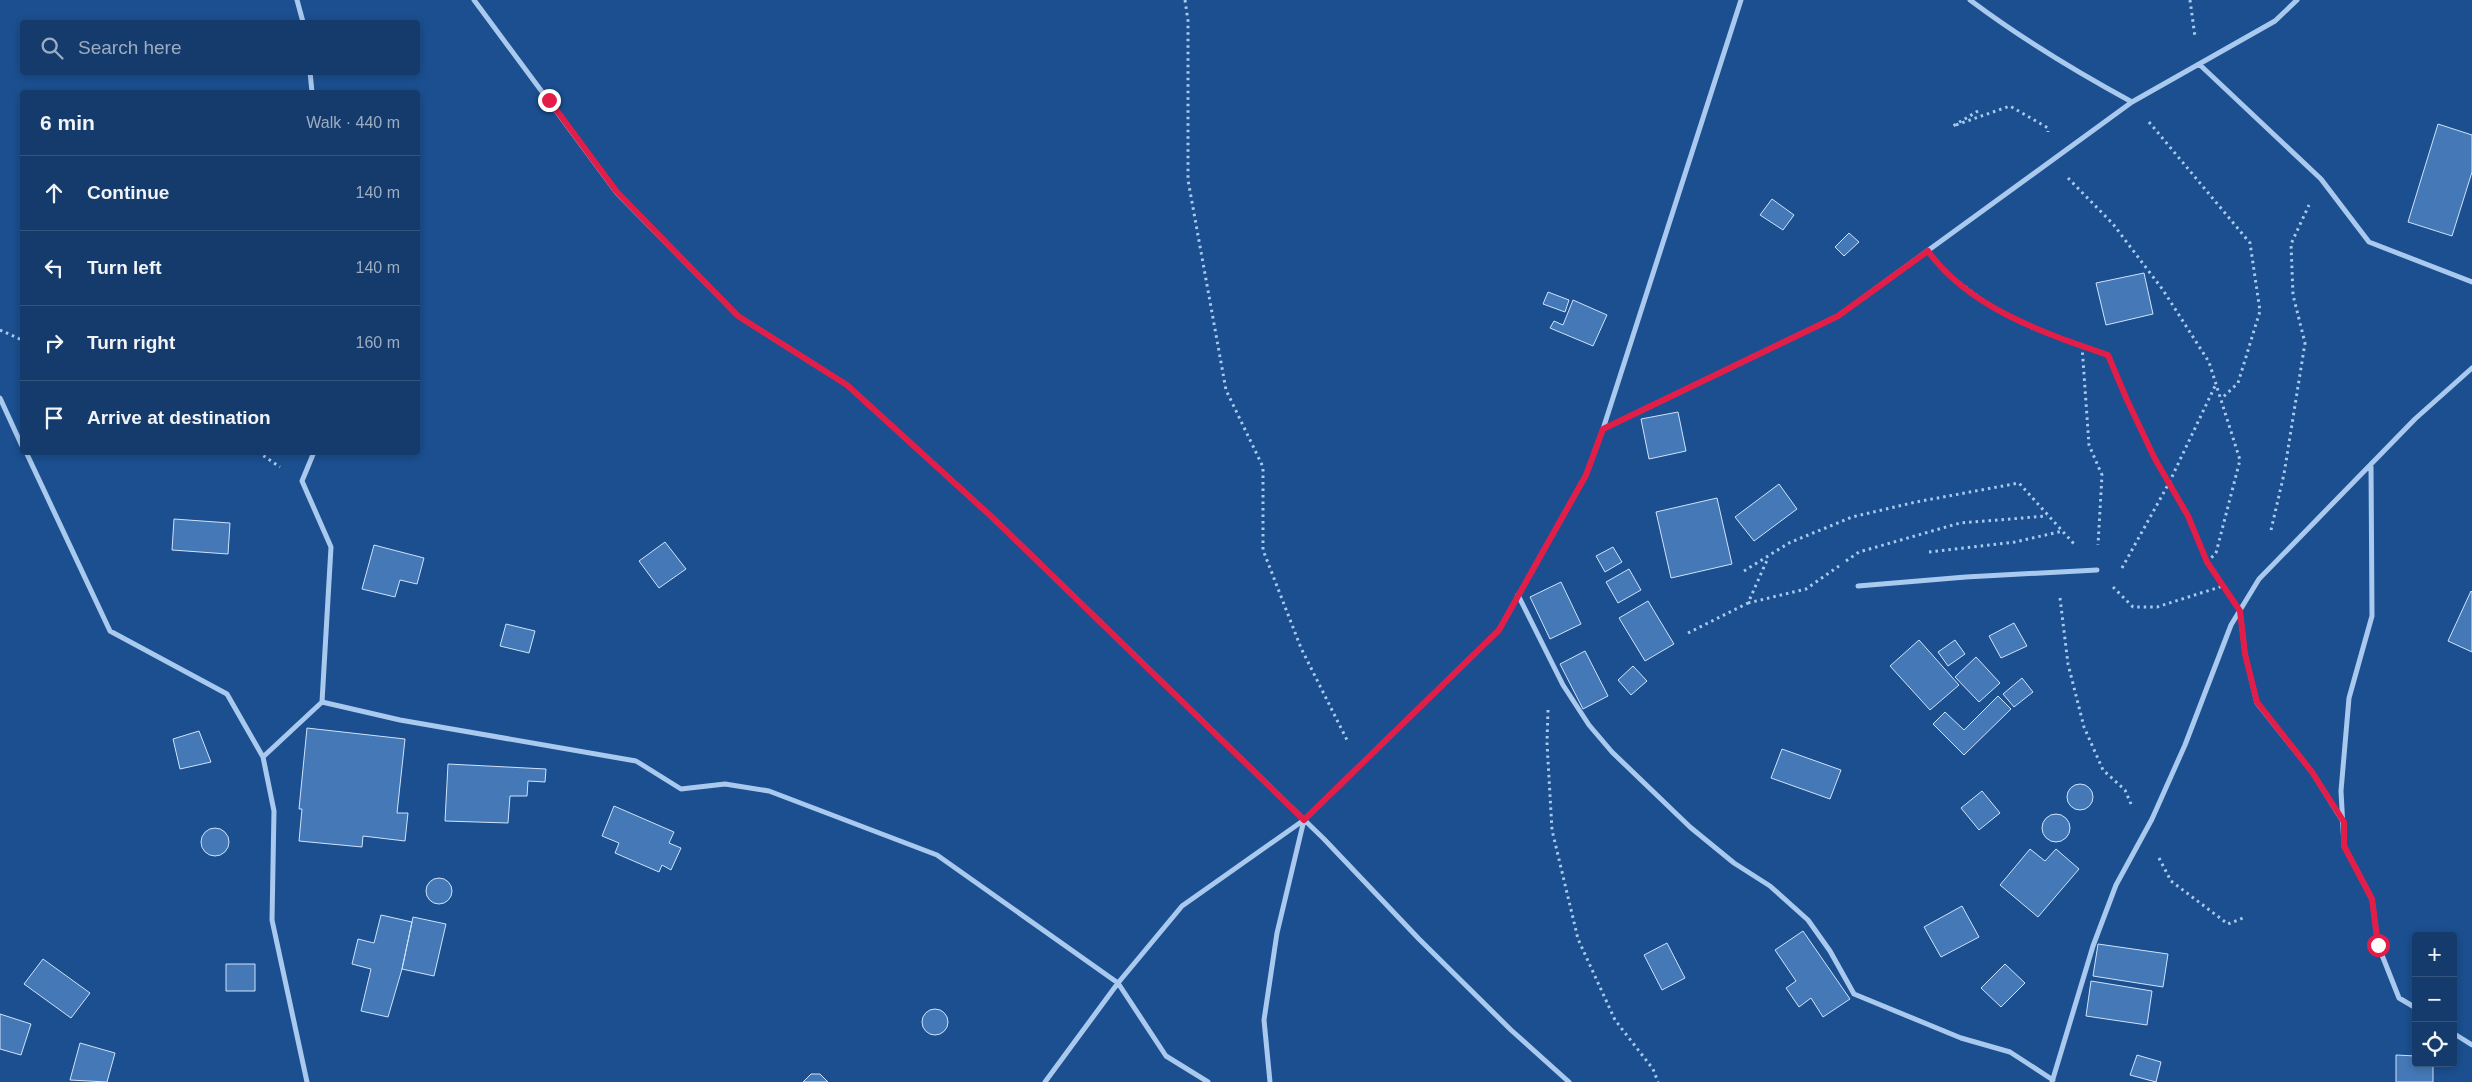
<!DOCTYPE html>
<meta charset="utf-8">
<style>
:root{--surface:#143b6b;--page:#1d4271;--text:#f1f3f6;--muted:#9dadc1;--line:#33557e}
body{margin:0;font-family:Helvetica,sans-serif;background:var(--page);color:var(--text)}
.controls{position:absolute;right:15px;bottom:15px;display:grid;overflow:hidden;border-radius:5px;box-shadow:0 2px 8px #0003}
.controls button{width:45px;height:45px;display:grid;place-items:center;padding:0;border:0;border-bottom:1px solid var(--line);background:var(--surface);color:var(--text);font:25px sans-serif}
.stop{position:absolute;width:15px;height:15px;margin:-11px;border:4px solid #e11d48;border-radius:50%;background:#fff}
.stop.end{background:#e11d48;border-color:#fff;box-shadow:0 1px 5px #0008}
.list{margin:0;padding:0;list-style:none}
h2{display:flex;justify-content:space-between;align-items:center;height:65px;margin:0;padding:0 20px;font-size:21px}
h2 small{font-size:16px;font-weight:400;color:var(--muted)}
.list li{display:grid;grid-template-columns:32px 1fr auto;gap:15px;align-items:center;box-sizing:border-box;height:75px;padding:0 20px;border-top:1px solid var(--line)}
.list b{display:block;font-size:19px;white-space:nowrap}
.list em{font-size:16px;font-style:normal;color:var(--muted)}
.icon{flex:none;width:28px;height:28px;fill:none;stroke:currentColor;stroke-width:2;stroke-linecap:round;stroke-linejoin:round}
.map{position:relative;flex:none;width:2472px;height:1082px;overflow:hidden}
.search{position:absolute;background:var(--surface);box-shadow:0 2px 8px #0003;left:20px;top:20px;width:400px;height:55px;display:flex;align-items:center;gap:12px;box-sizing:border-box;padding:0 18px;border-radius:5px;color:var(--muted);font-size:19px}
.panel{position:absolute;background:var(--surface);box-shadow:0 2px 8px #0003;left:20px;top:90px;width:400px;height:365px;border-radius:5px}
.map>svg:first-child{display:block}
.building{fill:#4478b7;stroke:#cfe3fa}
.lines{fill:none;stroke-linecap:round;stroke-linejoin:round}
.path{stroke:#a9c9ee;stroke-width:3;stroke-dasharray:2.5 4;stroke-linecap:butt}
.minor{stroke:#a9c9ee;stroke-width:5}
.route{stroke:#e11d48;stroke-width:6}
</style>
<div class="map">
<svg width="2472" height="1082" viewBox="0 0 2472 1082">
<rect width="100%" height="100%" fill="#1b4f8f"/>
<path class="building" d="M 2438,124 L 2472,135 L 2472,172 L 2452,236 L 2408,222 Z
M 1772,199 L 1794,215 L 1783,230 L 1760,215 Z
M 1849,233 L 1859,242 L 1844,256 L 1835,247 Z
M 2144,273 L 2153,314 L 2106,325 L 2096,283 Z
M 1548,292 L 1569,300 L 1565,312 L 1543,304 Z
M 1573,300 L 1607,315 L 1593,346 L 1550,328 L 1554,321 L 1563,325 Z
M 1678,412 L 1686,451 L 1649,459 L 1641,419 Z
M 1779,484 L 1797,509 L 1754,541 L 1735,517 Z
M 1717,498 L 1732,564 L 1671,578 L 1656,512 Z
M 174,519 L 230,523 L 228,554 L 172,550 Z
M 665,542 L 686,569 L 659,588 L 639,561 Z
M 374,545 L 424,558 L 417,584 L 400,580 L 395,597 L 362,589 Z
M 1613,547 L 1622,562 L 1605,572 L 1596,556 Z
M 1629,569 L 1641,590 L 1618,603 L 1606,582 Z
M 1561,582 L 1581,624 L 1550,639 L 1530,597 Z
M 2471,591 L 2472,592 L 2472,652 L 2448,641 Z
M 1648,601 L 1674,644 L 1645,661 L 1619,618 Z
M 2014,623 L 2027,646 L 2001,658 L 1989,636 Z
M 506,624 L 535,631 L 529,653 L 500,646 Z
M 1919,640 L 1959,685 L 1930,710 L 1890,666 Z
M 1955,640 L 1965,654 L 1948,666 L 1938,652 Z
M 1585,651 L 1608,696 L 1583,709 L 1560,664 Z
M 1976,657 L 2000,683 L 1979,702 L 1955,677 Z
M 1633,666 L 1647,681 L 1631,695 L 1618,680 Z
M 2022,678 L 2033,692 L 2014,707 L 2003,694 Z
M 1998,696 L 2011,709 L 1964,755 L 1933,724 L 1945,712 L 1964,730 Z
M 307,728 L 405,739 L 397,813 L 408,813 L 405,841 L 363,836 L 362,847 L 299,841 L 302,809 L 299,809 Z
M 199,731 L 211,762 L 180,769 L 173,739 Z
M 1782,749 L 1841,770 L 1830,799 L 1771,778 Z
M 448,764 L 546,769 L 545,782 L 528,781 L 527,796 L 510,796 L 508,823 L 445,821 Z
M2067 797a13 13 0 1 1 26 0a13 13 0 1 1-26 0Z
M 1982,791 L 2000,813 L 1979,830 L 1961,808 Z
M 614,806 L 674,832 L 669,843 L 681,848 L 671,870 L 662,865 L 659,872 L 615,853 L 619,843 L 602,836 Z
M2042 828a14 14 0 1 1 28 0a14 14 0 1 1-28 0Z
M201 842a14 14 0 1 1 28 0a14 14 0 1 1-28 0Z
M 2030,849 L 2045,861 L 2056,849 L 2079,869 L 2038,917 L 2000,885 Z
M426 891a13 13 0 1 1 26 0a13 13 0 1 1-26 0Z
M 1962,906 L 1979,937 L 1941,957 L 1924,927 Z
M 381,915 L 412,922 L 402,969 L 388,1017 L 361,1011 L 371,969 L 352,964 L 358,939 L 374,943 Z
M 413,917 L 446,924 L 434,976 L 402,969 Z
M 1803,931 L 1850,999 L 1823,1017 L 1811,998 L 1799,1007 L 1786,988 L 1796,981 L 1775,950 Z
M 1667,943 L 1685,978 L 1662,990 L 1644,955 Z
M 2098,944 L 2168,954 L 2163,987 L 2093,976 Z
M 43,959 L 90,993 L 71,1018 L 24,984 Z
M 226,964 L 255,964 L 255,991 L 226,991 Z
M 2005,964 L 2025,983 L 2001,1007 L 1981,988 Z
M 2091,981 L 2152,991 L 2147,1025 L 2086,1016 Z
M922 1022a13 13 0 1 1 26 0a13 13 0 1 1-26 0Z
M 0,1014 L 31,1024 L 21,1055 L 0,1049 Z
M 80,1043 L 115,1053 L 107,1082 L 70,1080 Z
M 2137,1055 L 2161,1062 L 2156,1082 L 2130,1075 Z
M 2396,1055 L 2416,1056 L 2416,1063 L 2433,1063 L 2433,1082 L 2396,1082 Z
M 811,1074 L 820,1074 L 828,1082 L 803,1082 Z"/>
<g class="lines">
<path class="path" d="M 1185,0 L 1188,21 L 1188,180 L 1226,390 L 1263,467 L 1263,550 L 1301,648 L 1348,742
M 2190,0 L 2195,37
M 1978,111 L 1953,126 L 2010,106 L 2048,128 L 2048,132
M 2149,122 L 2250,243 L 2260,311 L 2238,383 L 2221,399
M 2068,178 L 2113,224 L 2163,290 L 2209,362 L 2240,460 L 2216,553 L 2207,562
M 1944,271 L 1991,306 L 2032,328 L 2108,355 L 2120,385 L 2155,459 L 2187,516 L 2207,562 L 2224,587
M 0,330 L 22,340
M 2082,346 L 2089,445 L 2102,475 L 2098,545
M 258,452 L 280,467
M 2271,530 L 2284,474 L 2305,343 L 2293,295 L 2291,244 L 2309,205
M 1929,552 L 2015,542 L 2063,531
M 1846,561 L 1859,552 L 1960,523 L 2047,516
M 2122,568 L 2169,483 L 2216,384
M 1744,571 L 1789,543 L 1852,517 L 1916,502 L 2019,483 L 2075,545
M 2113,587 L 2133,607 L 2157,607 L 2223,586
M 2060,598 L 2068,664 L 2084,727 L 2103,770 L 2125,790 L 2131,804
M 1748,603 L 1806,589 L 1839,566
M 1688,633 L 1748,603 L 1768,558
M 1548,710 L 1547,743 L 1552,830 L 1578,939 L 1615,1020 L 1653,1069 L 1658,1082
M 2159,858 L 2171,881 L 2228,924 L 2243,918"/>
<path class="minor" d="M 297,0 L 303,22
M 474,0 L 617,193 L 738,316 L 847,385 L 993,518 L 1324,839 L 1419,939 L 1511,1030 L 1569,1082
M 1970,0 C 2022,39 2075,71 2132,102
M 2199,64 L 2321,179 L 2369,242 L 2472,282
M 310,72 L 312,92
M 0,398 L 22,446
M 1603,429 L 1838,316 L 2132,102 L 2275,21 L 2297,0
M 26,452 L 110,631 L 227,694 L 263,757 L 274,811 L 272,920 L 307,1082
M 314,452 L 302,481 L 331,547 L 322,702
M 2371,464 L 2372,616 L 2349,698 L 2341,791 L 2344,846 L 2372,899 L 2378,945 L 2399,998 L 2416,1008
M 1858,586 L 1966,577 L 2097,570
M 1518,595 L 1563,685 L 1589,725 L 1612,752 L 1690,827 L 1734,863 L 1770,886 L 1808,920 L 1830,951 L 1854,994 L 1961,1038 L 2010,1052 L 2053,1080
M 2240,611 L 2245,654 L 2257,703 L 2312,772 L 2342,820
M 263,757 L 322,702 L 400,720 L 636,761 L 681,789 L 725,784 L 769,791 L 937,855 L 1118,983 L 1182,906 L 1304,820 L 1499,630 L 1586,475 L 1603,429 L 1741,0
M 2453,1033 L 2472,1045
M 1045,1082 L 1118,983 L 1166,1056 L 1208,1082
M 1270,1082 L 1264,1020 L 1277,933 L 1304,820
M 2052,1082 L 2093,946 L 2116,885 L 2152,819 L 2185,745 L 2231,625 L 2259,579 L 2415,419 L 2472,368"/>
</g>
<g class="lines">
<path class="route" d="M 549,100 L 617,192 L 738,316 L 847,385 L 993,518 L 1304,820 L 1499,630 L 1586,475 L 1603,429 L 1838,316 L 1928,251 C 1969,308 2044,333 2108,355 L 2127,400 L 2155,459 L 2188,516 L 2207,562 L 2240,611 L 2245,654 L 2257,702 L 2312,772 L 2344,822 L 2344,846 L 2372,899 L 2378,945"/>
</g>
</svg>
<div class="controls">
<button>+</button>
<button>−</button>
<button><svg class="icon" aria-label="locate" viewBox="0 0 24 24"><circle cx="12" cy="12" r="6"/><path d="M12 2v4M12 18v4M2 12h4M18 12h4"/></svg></button>
</div>
<div class="stop" style="left:2378px;top:945px"></div>
<div class="stop end" style="left:549px;top:100px"></div>
<div class="search"><svg class="icon" aria-label="search" viewBox="0 0 24 24"><circle cx="10" cy="10" r="6"/><path d="M15 15l6 6"/></svg>Search here</div>
<section class="panel">
<h2>6 min<small>Walk · 440 m</small></h2>
<ul class="list">
<li><svg class="icon" aria-label="ahead" viewBox="0 0 24 24"><path d="M12 20V5M6 11l6-6 6 6"/></svg><div><b>Continue</b></div><em>140 m</em></li>
<li><svg class="icon" aria-label="left" viewBox="0 0 24 24"><path d="M17 20v-9H6M10 6l-5 5 5 5"/></svg><div><b>Turn left</b></div><em>140 m</em></li>
<li><svg class="icon" aria-label="right" viewBox="0 0 24 24"><path d="M7 20v-9h11M14 6l5 5-5 5"/></svg><div><b>Turn right</b></div><em>160 m</em></li>
<li><svg class="icon" aria-label="arrive" viewBox="0 0 24 24"><path d="M6 21V4h12l-3 4 3 4H6"/></svg><div><b>Arrive at destination</b></div></li>
</ul>
</section>
</div>
